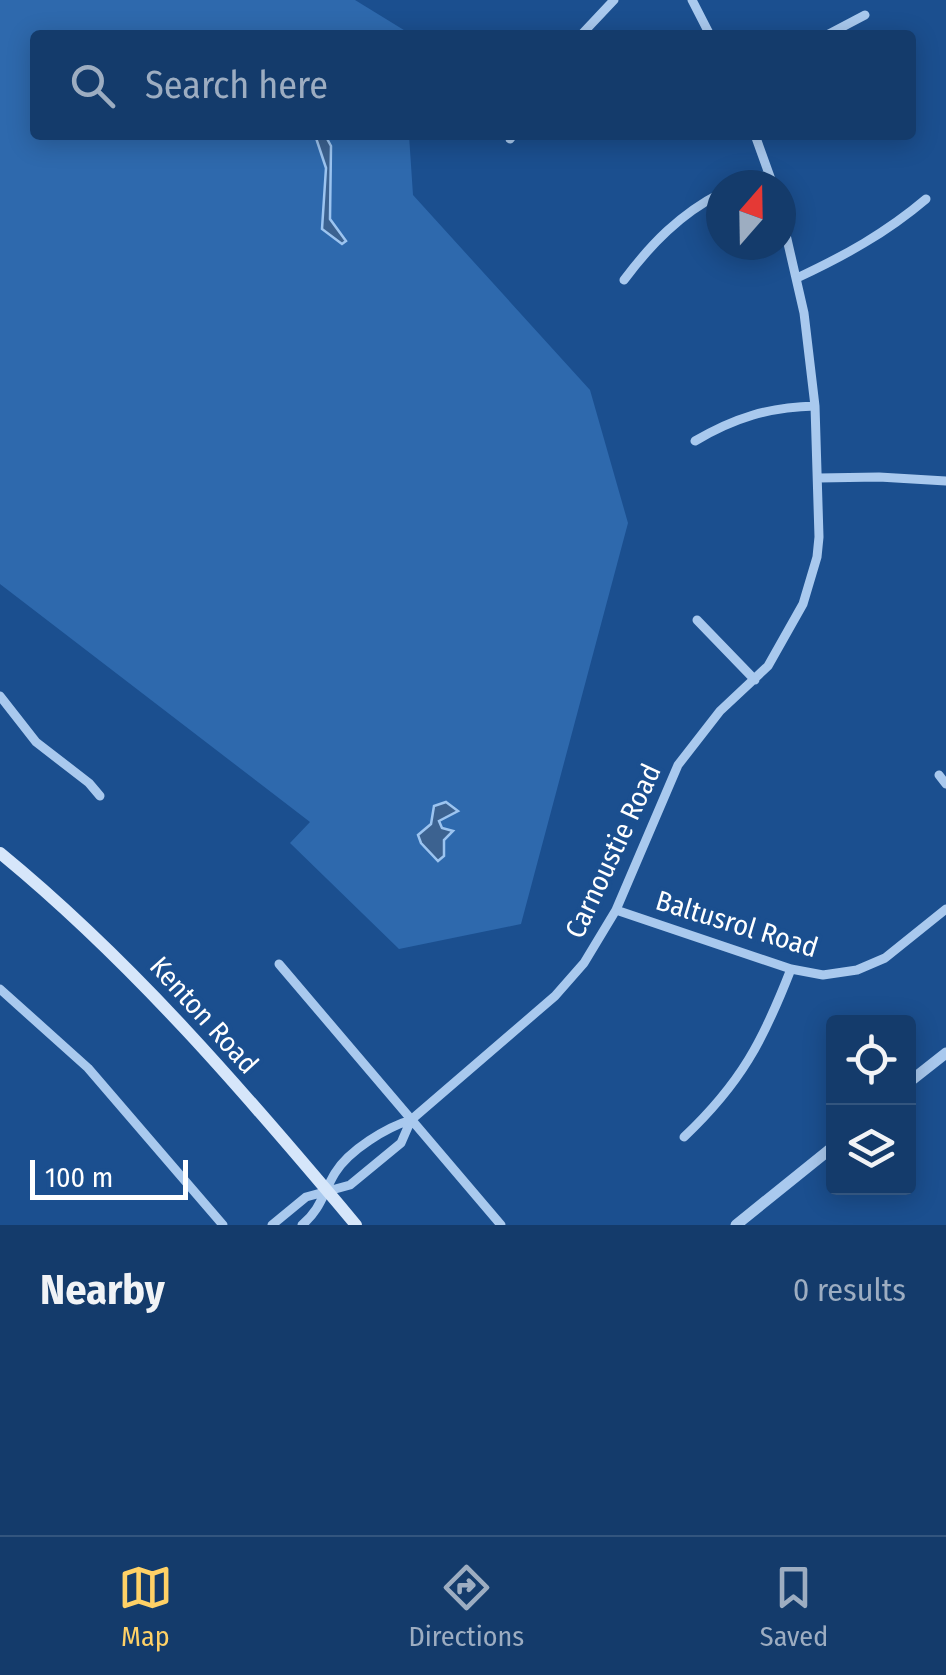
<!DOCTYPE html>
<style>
:root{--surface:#143b6b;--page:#1d4271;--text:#f1f3f6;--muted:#9dadc1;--line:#33557e;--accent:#ffd166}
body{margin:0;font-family:"Fira Sans Condensed",sans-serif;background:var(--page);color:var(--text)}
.controls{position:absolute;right:30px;bottom:30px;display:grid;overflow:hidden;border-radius:10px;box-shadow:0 5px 25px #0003}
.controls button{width:90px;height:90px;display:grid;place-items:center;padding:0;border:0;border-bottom:2px solid var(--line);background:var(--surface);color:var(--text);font:50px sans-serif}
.compass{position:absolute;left:706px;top:170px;width:90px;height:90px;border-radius:50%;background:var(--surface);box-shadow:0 5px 25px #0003;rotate:20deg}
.scale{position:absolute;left:30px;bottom:25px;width:158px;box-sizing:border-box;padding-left:10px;border:5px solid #fff;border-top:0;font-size:28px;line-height:35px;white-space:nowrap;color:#fff;-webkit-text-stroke:8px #1b4f8f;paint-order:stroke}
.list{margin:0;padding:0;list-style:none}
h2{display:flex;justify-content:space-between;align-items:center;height:130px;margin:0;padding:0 40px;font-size:42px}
h2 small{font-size:32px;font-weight:400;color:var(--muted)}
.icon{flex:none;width:55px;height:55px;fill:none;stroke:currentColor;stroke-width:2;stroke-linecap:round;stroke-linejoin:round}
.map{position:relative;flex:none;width:946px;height:1225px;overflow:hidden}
.search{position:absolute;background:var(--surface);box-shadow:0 5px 25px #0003;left:30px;right:30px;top:30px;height:110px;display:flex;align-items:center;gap:25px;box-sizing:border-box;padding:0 35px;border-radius:10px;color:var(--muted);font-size:38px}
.sheet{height:310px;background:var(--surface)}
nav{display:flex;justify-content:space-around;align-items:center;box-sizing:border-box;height:140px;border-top:2px solid var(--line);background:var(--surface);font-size:28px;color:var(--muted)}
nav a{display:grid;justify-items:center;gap:5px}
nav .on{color:var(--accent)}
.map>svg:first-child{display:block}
.green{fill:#2e69ad}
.water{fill:#3c6290;stroke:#9cc4f0;stroke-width:2.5}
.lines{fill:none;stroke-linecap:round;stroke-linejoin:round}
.minor{stroke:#a9c9ee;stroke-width:9}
.tertiary{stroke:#a9c9ee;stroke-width:11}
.secondary{stroke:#d6e6fa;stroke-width:12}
.labels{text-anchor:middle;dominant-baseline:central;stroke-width:8;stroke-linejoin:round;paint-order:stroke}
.street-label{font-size:28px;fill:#fff;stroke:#1b4f8f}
</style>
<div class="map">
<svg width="946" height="1225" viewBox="0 0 946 1225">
<rect width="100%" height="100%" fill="#1b4f8f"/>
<path class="green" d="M 0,0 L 355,0 L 412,35 L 35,35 L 35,135 L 409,135 L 413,195 L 590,390 L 628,523 L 521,924 L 399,949 L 290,843 L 310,822 L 0,584 Z"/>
<path class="water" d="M 315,135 L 325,135 L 331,146 L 330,219 L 346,241 L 342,244 L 322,229 L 326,168 Z
M 446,802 L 458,811 L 439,821 L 442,828 L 453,831 L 444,840 L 444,856 L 438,861 L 421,843 L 418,835 L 431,824 L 434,806 Z"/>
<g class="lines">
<path class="minor" d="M 692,0 L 710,35
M 581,35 L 614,0
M 827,35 L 865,15
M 755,135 L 773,185
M 510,139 L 513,135
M 741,185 L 769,174
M 797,278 C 844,256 886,233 926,199
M 624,280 C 651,244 680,214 721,193
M 695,441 C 734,418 769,407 815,406
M 819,478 L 879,477 L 946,481
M 697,620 L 755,680
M 0,696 L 36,742 L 89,783 L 100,796
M 939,775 L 946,784
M 616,910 L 791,969 L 823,975 L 857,970 L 885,958 L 946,909
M 279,964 L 501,1225
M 0,989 L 88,1068 L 223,1225
M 684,1137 C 741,1083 763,1041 791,969
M 272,1225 L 306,1197 L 350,1185 L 401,1143 L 411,1120 L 555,996 L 584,963 L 616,910 L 678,765 L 720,711 L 768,666 L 803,604 L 817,557 L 819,537 L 815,406 L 804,313 L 781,213
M 302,1225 C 321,1209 323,1193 335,1173 C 349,1150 387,1127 411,1120"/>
<path class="tertiary" d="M 908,1083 L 946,1053
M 736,1225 L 834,1146"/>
<path class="secondary" d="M 0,853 C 133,962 246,1094 356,1225"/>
</g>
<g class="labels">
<g class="street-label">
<text transform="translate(613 851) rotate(-65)">Carnoustie Road</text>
<text transform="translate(737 924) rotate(17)">Baltusrol Road</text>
<text transform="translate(204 1015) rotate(48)">Kenton Road</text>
</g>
</g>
</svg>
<div class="controls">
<button><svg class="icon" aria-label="locate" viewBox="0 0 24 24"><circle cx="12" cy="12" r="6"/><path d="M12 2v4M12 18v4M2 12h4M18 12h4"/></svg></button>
<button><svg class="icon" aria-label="layers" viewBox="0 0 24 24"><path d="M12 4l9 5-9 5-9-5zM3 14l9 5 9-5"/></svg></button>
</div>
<svg class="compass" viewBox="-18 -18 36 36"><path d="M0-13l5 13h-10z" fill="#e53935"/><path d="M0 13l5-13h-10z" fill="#9dadc1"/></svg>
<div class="scale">100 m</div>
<div class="search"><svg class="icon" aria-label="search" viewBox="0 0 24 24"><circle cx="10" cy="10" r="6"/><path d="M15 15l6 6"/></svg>Search here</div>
</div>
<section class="sheet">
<h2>Nearby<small>0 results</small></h2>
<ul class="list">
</ul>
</section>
<nav>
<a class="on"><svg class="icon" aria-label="map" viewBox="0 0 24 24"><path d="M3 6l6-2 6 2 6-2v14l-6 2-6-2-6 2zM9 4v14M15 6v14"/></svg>Map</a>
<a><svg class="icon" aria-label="directions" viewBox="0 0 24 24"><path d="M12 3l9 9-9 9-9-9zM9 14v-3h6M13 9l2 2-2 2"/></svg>Directions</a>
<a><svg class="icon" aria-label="saved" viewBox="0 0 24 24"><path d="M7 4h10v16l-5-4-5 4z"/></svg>Saved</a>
</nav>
